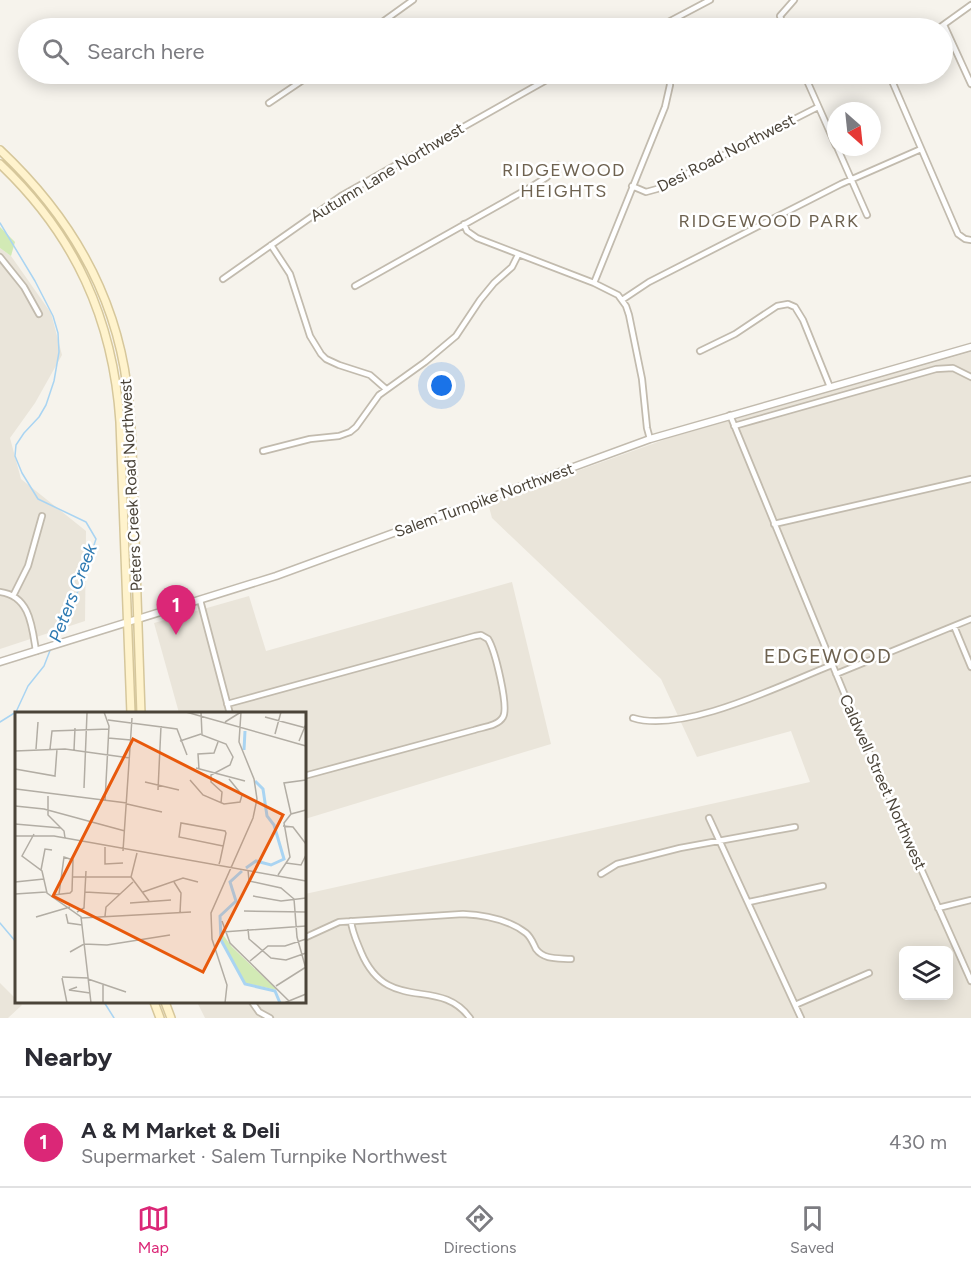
<!DOCTYPE html>
<meta charset="utf-8">
<style>
:root{--surface:#fff;--page:#f7f7f7;--text:#2b2b33;--muted:#7c7c81;--line:#e1e1e2;--accent:#db2777}
body{margin:0;font-family:Figtree,sans-serif;background:var(--page);color:var(--text)}
.controls{position:absolute;right:18px;bottom:18px;display:grid;overflow:hidden;border-radius:9px;box-shadow:0 3px 15px #0003}
.controls button{width:54px;height:54px;display:grid;place-items:center;padding:0;border:0;border-bottom:2px solid var(--line);background:var(--surface);color:var(--text);font:30px sans-serif}
.compass{position:absolute;left:827px;top:102px;width:54px;height:54px;border-radius:50%;background:var(--surface);box-shadow:0 3px 15px #0003;rotate:153deg}
.you{position:absolute;left:442px;top:386px;width:21px;height:21px;margin:-15px;border:4px solid #fff;border-radius:50%;background:#1a73e8;box-shadow:0 0 0 9px #1a73e833}
.badge{display:grid;place-items:center;width:39px;height:39px;border-radius:50%;background:var(--accent);color:#fff;font-size:20px;font-weight:700}
.pin{position:absolute;translate:-50% -50px;filter:drop-shadow(0 2px 3px #0008)}
.pin::after{content:'';position:absolute;top:32px;width:21px;height:18px;background:inherit;clip-path:polygon(0 0,100% 0,50% 100%)}
.list{margin:0;padding:0;list-style:none}
h2{display:flex;justify-content:space-between;align-items:center;height:78px;margin:0;padding:0 24px;font-size:26px}
h2 small{font-size:20px;font-weight:400;color:var(--muted)}
.list li{display:grid;grid-template-columns:39px 1fr auto;gap:18px;align-items:center;box-sizing:border-box;height:90px;padding:0 24px;border-top:2px solid var(--line)}
.list b{display:block;font-size:22px;white-space:nowrap}
.list p{margin:0;font-size:20px;white-space:nowrap;color:var(--muted)}
.list em{font-size:20px;font-style:normal;color:var(--muted)}
.icon{flex:none;width:33px;height:33px;fill:none;stroke:currentColor;stroke-width:2;stroke-linecap:round;stroke-linejoin:round}
.map{position:relative;flex:none;width:971px;height:1018px;overflow:hidden}
.search{position:absolute;background:var(--surface);box-shadow:0 3px 15px #0003;left:18px;right:18px;top:18px;height:66px;display:flex;align-items:center;gap:15px;box-sizing:border-box;padding:0 21px;border-radius:33px;color:var(--muted);font-size:22px}
.sheet{height:168px;background:var(--surface)}
nav{display:flex;justify-content:space-around;align-items:center;box-sizing:border-box;height:84px;border-top:2px solid var(--line);background:var(--surface);font-size:16px;color:var(--muted)}
nav a{display:grid;justify-items:center;gap:3px}
nav .on{color:var(--accent)}
.map>svg:first-child{display:block}
.residential{fill:#eae5da;fill-rule:evenodd}
.green{fill:#d2eab5}
.lines{fill:none;stroke-linecap:round;stroke-linejoin:round}
.stream{stroke:#a9d4f2;stroke-width:1.5}
.minor-casing{stroke:#c2bbae;stroke-width:8}
.tertiary-casing{stroke:#c2bbae;stroke-width:9}
.secondary-casing{stroke:#d6c79b;stroke-width:10}
.minor{stroke:#fff;stroke-width:4.5}
.tertiary{stroke:#fff;stroke-width:6}
.secondary{stroke:#fff3cd;stroke-width:7}
.labels{text-anchor:middle;dominant-baseline:central;stroke-width:5;stroke-linejoin:round;paint-order:stroke}
.street-label{font-size:16px;fill:#4b4439;stroke:#fff}
.neighbourhood-label{font-size:18px;letter-spacing:1.5px;fill:#6e6250;stroke:#fff}
.water-label{font-size:18px;font-style:italic;fill:#2e7ab2;stroke:#fff}
.quarter-label{font-size:20px;letter-spacing:1.5px;fill:#6e6250;stroke:#fff}
.inset-river{fill:none;stroke:#a9d4f2;stroke-width:3}
.inset-road{fill:none;stroke:#b2ada4;stroke-width:1.5}
.view{fill:#e8590c;fill-opacity:0.15;stroke:#e8590c;stroke-width:3}
.inset-edge{fill:none;stroke:#4b4439;stroke-width:3}
</style>
<div class="map">
<svg width="971" height="1018" viewBox="0 0 971 1018">
<rect width="100%" height="100%" fill="#f6f3ec"/>
<path class="residential" d="M 0,248 L 11,256 L 51,313 L 62,355 L 35,403 L 10,438 L 21,479 L 86,531 L 85,621 L 0,649 Z
M 971,352 L 971,1018 L 205,1018 L 197,1002 L 304,1002 L 305,894 L 810,782 L 791,731 L 697,757 L 661,679 L 492,518 L 488,503 L 669,438 ZM 904,950 L 948,950 L 948,996 L 904,996 Z
M 512,582 L 551,744 L 305,819 L 304,714 L 179,713 L 154,623 L 249,596 L 266,651 Z
M 0,983 L 22,1005 L 8,1018 L 0,1018 Z"/>
<path class="green" d="M 0,227 L 15,242 L 11,256 L 0,248 Z"/>
<g class="lines">
<path class="stream" d="M 0,223 L 35,281 L 53,316 L 58,333 L 59,352 L 54,381 L 46,405 L 39,417 L 24,433 L 16,445 L 15,456 L 22,473 L 38,499 L 86,522 L 96,539 L 80,587 L 54,642
M 0,722 L 16,712 L 28,686 L 44,666 L 51,648
M 0,923 L 16,942
M 104,1002 L 114,1018"/>
<g class="minor-casing">
<path id="minor" d="M 944,25 L 971,84
M 374,28 L 413,0
M 657,28 L 710,0
M 784,28 L 780,16 L 794,0
M 939,28 L 971,5
M 804,74 L 836,146
M 889,74 L 958,234 L 965,239 L 971,240
M 269,103 L 312,74
M 837,147 L 867,215
M 632,186 L 646,192 L 657,189 L 818,107
M 464,224 L 467,231 L 477,238 L 594,283 L 618,295 L 626,306 L 629,315 L 642,379 L 647,428 L 650,439
M 271,245 L 290,274 L 310,336 L 321,354 L 326,359 L 339,365 L 370,375 L 386,389
M 0,257 L 24,287 L 39,314
M 223,279 L 341,196 L 557,74
M 594,283 L 665,107 L 670,85 L 669,74
M 355,286 L 531,187 L 547,177 L 558,165
M 622,300 L 649,282 L 841,184 L 921,149
M 700,351 L 735,334 L 777,306 L 788,304 L 795,307 L 803,320 L 830,387
M 730,415 L 858,727 L 971,981
M 734,426 L 936,369 L 953,368 L 971,377
M 263,451 L 310,439 L 339,436 L 350,432 L 356,427 L 379,395 L 425,362 L 456,336 L 480,300 L 494,283 L 512,267 L 518,255
M 774,524 L 971,479
M 0,592 C 30,596 32,626 36,651
M 13,596 L 28,566 L 42,516
M 200,600 L 230,714
M 954,626 L 971,667
M 836,674 L 971,619
M 227,704 L 475,636 L 481,635 L 488,639 C 495,650 509,707 503,717 C 498,726 483,727 474,730 L 304,776
M 633,718 C 684,734 783,684 832,665
M 709,818 L 801,1018
M 601,874 L 617,864 L 680,848 L 795,827
M 749,902 L 823,886
M 938,908 L 971,900
M 351,921 C 352,932 357,942 361,952 C 388,1016 439,975 470,1018
M 304,938 L 339,922 L 463,914 C 484,915 508,919 526,933 C 531,937 533,943 536,949 C 544,960 558,958 571,959
M 252,1002 L 259,1012 L 270,1018
M 795,1005 L 869,973"/>
</g>
<g class="tertiary-casing">
<path id="tertiary" d="M 0,662 L 276,576 L 650,439 L 971,347"/>
</g>
<g class="secondary-casing">
<path id="secondary" d="M 0,150 C 68,214 115,292 127,386 C 133,426 132,468 134,508 C 136,577 139,645 141,714
M 0,164 C 75,235 113,319 120,422 L 131,714
M 154,1002 L 160,1018
M 165,1002 L 171,1018"/>
</g>
<use href="#minor" class="minor"/>
<use href="#tertiary" class="tertiary"/>
<use href="#secondary" class="secondary"/>
</g>
<g class="labels">
<g class="street-label">
<text transform="translate(726 153) rotate(-27)">Desi Road Northwest</text>
<text transform="translate(387 172) rotate(-31)">Autumn Lane Northwest</text>
<text transform="translate(131 485) rotate(-93)">Peters Creek Road Northwest</text>
<text transform="translate(484 500) rotate(-20)">Salem Turnpike Northwest</text>
<text transform="translate(883 782) rotate(66)">Caldwell Street Northwest</text>
</g>
<g class="neighbourhood-label">
<text x="564" y="170">RIDGEWOOD<tspan x="564" dy="21">HEIGHTS</tspan></text>
<text x="769" y="221">RIDGEWOOD PARK</text>
</g>
<g class="water-label">
<text transform="translate(73 593) rotate(-69)">Peters Creek</text>
</g>
<g class="quarter-label">
<text x="828" y="656">EDGEWOOD</text>
</g>
</g>
<g transform="translate(15 712)">
<rect width="291" height="291" fill="#f6f3ec"/>
<path d="M 206,220 L 217,235 L 262,278 L 230,271 L 207,229 Z" fill="#d2eab5"/>
<path class="inset-river" d="M 229,38 L 230,19M 231,156 L 241,149 L 256,153 L 269,147 L 259,113 L 252,104 L 248,77 L 240,69M 227,159 L 215,170 L 221,189 L 205,204 L 206,228 L 230,272 L 260,279 L 265,291"/>
<path class="inset-road" d="M 89,0 L 94,14 L 90,89M 171,0 L 291,34M 186,0 L 187,23 L 211,32 L 218,45 L 215,53 L 196,63 L 196,70 L 207,80 L 206,91M 250,5 L 291,16M 93,8 L 162,17 L 172,43M 210,10 L 226,0M 260,22 L 266,0M 93,26 L 116,28M 165,29 L 186,22M 284,29 L 291,12M 21,37 L 23,10M 35,37 L 37,19 L 94,17M 59,38 L 60,16M 0,39 L 50,37 L 115,46M 181,56 L 230,69M 0,57 L 40,64 L 42,37M 184,57 L 183,42 L 199,41 L 203,30M 175,68 L 188,83 L 209,92 L 225,90 L 227,83 L 214,67M 130,70 L 164,78M 69,76 L 72,1M 1,77 L 112,91M 143,78 L 146,14M 33,84 L 33,103 L 49,119 L 50,126M 112,92 L 147,100M 0,94 L 29,97 L 110,119M 276,102 L 269,71 L 291,68M 0,112 L 46,116M 268,114 L 278,115 L 291,132M 19,122 L 7,144 L 27,159 L 32,181 L 66,205 L 76,291M 0,124 L 39,124 L 291,169M 90,135 L 90,152 L 108,151M 108,139 L 117,6M 122,141 L 116,165 L 134,189M 271,151 L 286,153 L 291,143M 204,152 L 205,149 L 211,121 L 210,119 L 166,111 L 164,125 L 208,134M 26,158 L 30,137 L 37,138M 233,158 L 234,169 L 266,176 L 279,187 L 282,225 L 291,257M 263,163 L 275,145 L 269,111 L 276,102 L 291,98M 58,165 L 116,165M 0,170 L 29,167M 159,170 L 166,181 L 165,201M 70,180 L 105,182M 128,180 L 168,166 L 183,170M 0,182 L 31,180M 38,183 L 55,181 L 57,179 L 58,148 L 49,145 L 44,182M 238,184 L 266,189 L 291,186M 115,191 L 156,188M 229,199 L 291,200M 62,200 L 69,196 L 71,159M 51,202 L 53,211 L 67,213M 90,204 L 91,195 L 118,170M 21,205 L 55,195M 66,206 L 176,200M 207,209 L 215,231 L 274,289M 233,217 L 234,227 L 256,246 L 271,248 L 291,241M 208,220 L 291,214M 55,240 L 69,232 L 92,233 L 155,223M 235,249 L 253,234 L 270,234 L 291,227M 47,265 L 73,266M 47,266 L 52,291M 73,267 L 111,280M 88,272 L 88,291M 261,274 L 291,255M 62,275 L 54,278 L 75,281M 210,291 L 212,273 L 197,227 L 196,201 L 238,106 L 242,87 L 239,67 L 224,30 L 226,0M 269,291 L 291,282"/>
<path class="view" d="M 118,27 L 268,103 L 188,260 L 38,184 Z"/>
<rect width="291" height="291" class="inset-edge"/>
</g>
</svg>
<div class="controls">
<button><svg class="icon" aria-label="layers" viewBox="0 0 24 24"><path d="M12 4l9 5-9 5-9-5zM3 14l9 5 9-5"/></svg></button>
</div>
<svg class="compass" viewBox="-18 -18 36 36"><path d="M0-13l5 13h-10z" fill="#e53935"/><path d="M0 13l5-13h-10z" fill="#7c7c81"/></svg>
<div class="you"></div>
<div class="pin badge" style="left:176px;top:635px">1</div>
<div class="search"><svg class="icon" aria-label="search" viewBox="0 0 24 24"><circle cx="10" cy="10" r="6"/><path d="M15 15l6 6"/></svg>Search here</div>
</div>
<section class="sheet">
<h2>Nearby<small></small></h2>
<ul class="list">
<li><span class="badge">1</span><div><b>A &amp; M Market &amp; Deli</b><p>Supermarket · Salem Turnpike Northwest</p></div><em>430 m</em></li>
</ul>
</section>
<nav>
<a class="on"><svg class="icon" aria-label="map" viewBox="0 0 24 24"><path d="M3 6l6-2 6 2 6-2v14l-6 2-6-2-6 2zM9 4v14M15 6v14"/></svg>Map</a>
<a><svg class="icon" aria-label="directions" viewBox="0 0 24 24"><path d="M12 3l9 9-9 9-9-9zM9 14v-3h6M13 9l2 2-2 2"/></svg>Directions</a>
<a><svg class="icon" aria-label="saved" viewBox="0 0 24 24"><path d="M7 4h10v16l-5-4-5 4z"/></svg>Saved</a>
</nav>
